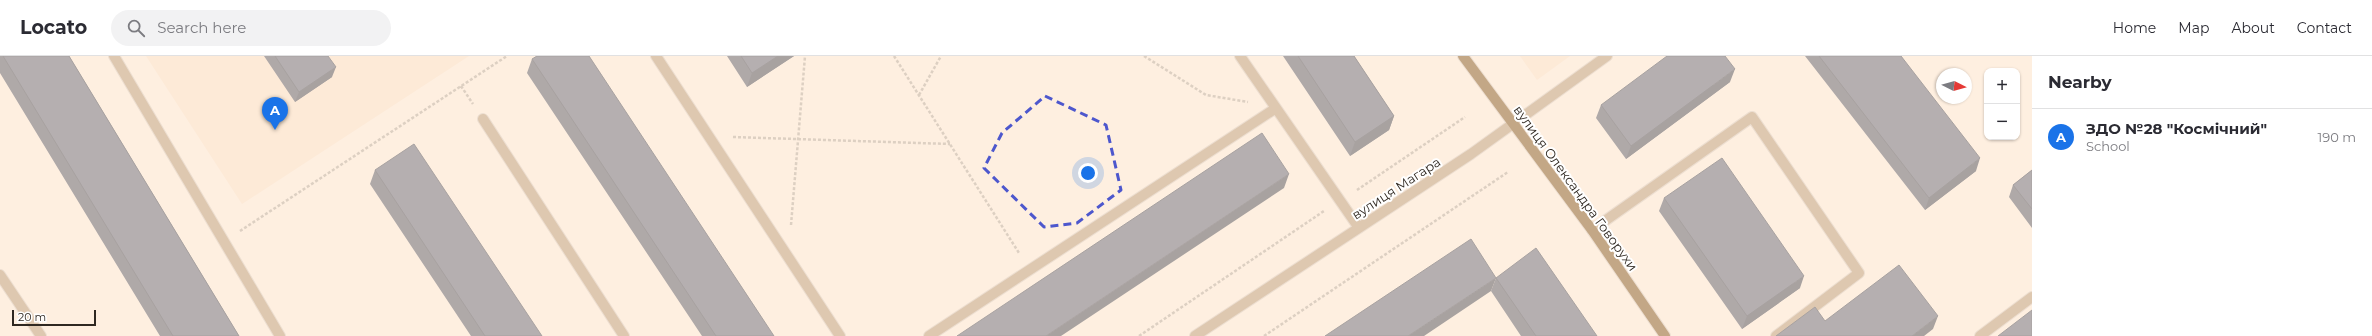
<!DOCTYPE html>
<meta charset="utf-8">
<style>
:root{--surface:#fff;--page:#f2f2f3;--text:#2b2b33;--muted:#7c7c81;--line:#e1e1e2;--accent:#1a73e8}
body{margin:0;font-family:Montserrat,sans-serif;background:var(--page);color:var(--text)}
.controls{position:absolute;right:12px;top:12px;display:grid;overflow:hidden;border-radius:8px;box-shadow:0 1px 3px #0004}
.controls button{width:36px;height:36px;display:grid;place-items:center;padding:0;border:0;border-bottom:1px solid var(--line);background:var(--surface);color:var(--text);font:20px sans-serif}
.compass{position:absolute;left:1936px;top:12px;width:36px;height:36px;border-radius:50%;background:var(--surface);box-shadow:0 1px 3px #0004;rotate:96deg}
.scale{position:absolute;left:12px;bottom:10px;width:84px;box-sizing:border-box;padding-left:4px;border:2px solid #2f2821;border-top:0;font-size:11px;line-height:14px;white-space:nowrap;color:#2f2821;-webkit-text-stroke:3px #fff;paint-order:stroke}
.you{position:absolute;left:1088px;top:117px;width:14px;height:14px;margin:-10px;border:3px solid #fff;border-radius:50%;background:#1a73e8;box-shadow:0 0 0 6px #1a73e833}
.badge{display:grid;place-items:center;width:26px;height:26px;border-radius:50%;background:var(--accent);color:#fff;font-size:13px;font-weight:700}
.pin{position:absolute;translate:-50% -33px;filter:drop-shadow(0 1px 2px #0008)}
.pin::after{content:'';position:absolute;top:21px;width:14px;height:12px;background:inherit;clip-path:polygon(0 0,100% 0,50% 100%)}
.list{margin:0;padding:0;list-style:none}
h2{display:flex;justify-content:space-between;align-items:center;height:52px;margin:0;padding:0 16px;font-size:17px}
h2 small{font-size:13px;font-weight:400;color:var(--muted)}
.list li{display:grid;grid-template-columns:26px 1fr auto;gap:12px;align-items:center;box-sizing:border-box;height:56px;padding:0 16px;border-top:1px solid var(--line)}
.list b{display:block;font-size:15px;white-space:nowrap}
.list p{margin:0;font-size:13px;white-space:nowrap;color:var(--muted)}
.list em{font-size:13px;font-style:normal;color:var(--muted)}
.icon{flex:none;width:22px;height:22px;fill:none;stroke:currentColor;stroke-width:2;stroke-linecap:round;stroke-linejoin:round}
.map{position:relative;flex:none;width:2032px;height:280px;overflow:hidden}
header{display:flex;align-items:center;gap:24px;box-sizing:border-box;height:56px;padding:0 20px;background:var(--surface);border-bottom:1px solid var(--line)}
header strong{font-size:19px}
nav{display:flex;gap:22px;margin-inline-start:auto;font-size:14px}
.search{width:280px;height:36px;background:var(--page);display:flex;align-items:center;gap:10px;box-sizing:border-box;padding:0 14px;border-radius:22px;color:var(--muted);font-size:15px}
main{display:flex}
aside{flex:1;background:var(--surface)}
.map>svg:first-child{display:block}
.built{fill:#fce4cc}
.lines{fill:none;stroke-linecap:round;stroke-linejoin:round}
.minor-casing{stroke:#d9cbbe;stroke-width:12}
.major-casing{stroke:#d9cbbe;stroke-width:12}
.path{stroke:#b6aa9e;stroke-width:2.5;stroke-dasharray:3 2;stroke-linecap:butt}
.minor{stroke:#b89977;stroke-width:10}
.major{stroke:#7d511a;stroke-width:10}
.wall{fill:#505465}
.shaded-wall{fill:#414553}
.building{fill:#5d6276;stroke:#414553}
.marked{fill:none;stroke:#4d57cd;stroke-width:3;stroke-dasharray:8 5;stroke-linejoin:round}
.labels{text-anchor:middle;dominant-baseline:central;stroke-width:4;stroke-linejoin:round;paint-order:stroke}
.street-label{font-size:13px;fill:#2f2821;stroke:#fff}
</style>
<header>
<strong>Locato</strong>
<div class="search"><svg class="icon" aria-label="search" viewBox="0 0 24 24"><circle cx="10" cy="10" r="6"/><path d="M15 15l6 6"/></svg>Search here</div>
<nav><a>Home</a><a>Map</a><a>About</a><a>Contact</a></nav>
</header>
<main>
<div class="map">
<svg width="2032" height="280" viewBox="0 0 2032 280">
<rect width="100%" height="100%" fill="#feefe0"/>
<path class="built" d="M 146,0 L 469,0 L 242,148 Z
M 1520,0 L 1570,0 L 1537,24 Z"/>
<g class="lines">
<g class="minor-casing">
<path id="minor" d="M 114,0 L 280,280
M 656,0 L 840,280
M 1240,0 L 1359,172
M 483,63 L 624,280
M 1592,174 L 1752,61 L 1859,217 L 1776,280
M 0,219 L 41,280
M 929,280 L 1276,52
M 1195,280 L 1471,98 L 1607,0
M 1980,280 L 2032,241"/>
</g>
<g class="major-casing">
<path id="major" d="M 1463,0 L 1592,174 L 1665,280"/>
</g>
<path class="path" d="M 894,0 L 1019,197
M 1144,0 L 1206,39 L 1248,46
M 461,30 L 473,48
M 919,39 L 941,0
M 733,81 L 950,88
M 1357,134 L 1465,61
M 791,169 L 805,0
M 240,175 L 507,0
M 1139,280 L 1324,155
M 1264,280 L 1508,116"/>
<use href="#minor" class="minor"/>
<use href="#major" class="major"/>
</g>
<path class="wall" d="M 0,0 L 69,0 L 239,280 L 160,280 L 0,17 Z
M 264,0 L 328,0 L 332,21 L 295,46 Z
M 727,0 L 794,0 L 747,31 Z
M 1283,0 L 1354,0 L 1394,60 L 1389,74 L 1350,100 Z
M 1805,0 L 1901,0 L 1976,115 L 1925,154 Z
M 532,3 L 774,280 L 702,280 L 527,17 Z
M 1730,26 L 1626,103 L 1596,62 L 1601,49 Z
M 375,114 L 542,280 L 471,280 L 370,128 Z
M 2032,114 L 2032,172 L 2009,141 L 2013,129 Z
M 1664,142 L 1800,232 L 1742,273 L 1659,155 Z
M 1496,222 L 1597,280 L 1521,280 L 1491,235 Z"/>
<path class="shaded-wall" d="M 778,0 L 794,0 L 747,31 L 752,17 Z
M 336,11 L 332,21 L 295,46 L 299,36 Z
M 1735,13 L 1730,26 L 1626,103 L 1631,90 Z
M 1394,60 L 1389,74 L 1350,100 L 1355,86 Z
M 1980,102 L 1976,115 L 1925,154 L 1929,142 Z
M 1289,118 L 1284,132 L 1061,280 L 1046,280 Z
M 1804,220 L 1800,232 L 1742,273 L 1747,260 Z
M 1496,222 L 1491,235 L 1424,280 L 1408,280 Z
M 1938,260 L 1933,273 L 1924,280 L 1912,280 Z"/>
<path class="building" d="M 3,0 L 69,0 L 239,280 L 173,280 Z
M 275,0 L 328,0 L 336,11 L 299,36 Z
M 537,0 L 589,0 L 774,280 L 716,280 L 532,3 Z
M 741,0 L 778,0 L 752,17 Z
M 1298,0 L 1354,0 L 1394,60 L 1355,86 Z
M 1667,0 L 1725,0 L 1735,13 L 1631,90 L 1601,49 Z
M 1819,0 L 1901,0 L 1980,102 L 1929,142 Z
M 1262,77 L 1289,118 L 1046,280 L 957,280 Z
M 414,88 L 542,280 L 485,280 L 375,114 Z
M 1722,102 L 1804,220 L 1747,260 L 1664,142 Z
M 2032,114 L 2032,153 L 2013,129 Z
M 1471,183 L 1496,222 L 1408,280 L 1325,280 Z
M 1536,192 L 1597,280 L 1536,280 L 1496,222 Z
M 1899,209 L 1938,260 L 1912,280 L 1776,280 L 1815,251 L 1825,265 Z
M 2032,254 L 2032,280 L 1998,280 Z"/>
<path d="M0 0H2032V280H0ZM 1045,40 L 1106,69 L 1121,134 L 1077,167 L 1044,171 L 984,112 L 1002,77 Z" fill="#feefe0" fill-opacity=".55" fill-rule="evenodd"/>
<path class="marked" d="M 1045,40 L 1106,69 L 1121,134 L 1077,167 L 1044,171 L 984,112 L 1002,77 Z"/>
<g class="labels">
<g class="street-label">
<text transform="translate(1396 132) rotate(-33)">вулиця Магара</text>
<text transform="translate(1576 132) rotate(54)">вулиця Олександра Говорухи</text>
</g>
</g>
</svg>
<div class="controls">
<button>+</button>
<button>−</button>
</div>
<svg class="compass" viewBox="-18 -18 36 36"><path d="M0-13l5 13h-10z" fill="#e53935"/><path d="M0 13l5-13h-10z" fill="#7c7c81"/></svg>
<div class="scale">20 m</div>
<div class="you"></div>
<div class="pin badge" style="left:275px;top:74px">A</div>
</div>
<aside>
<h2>Nearby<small></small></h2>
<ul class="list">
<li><span class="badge">A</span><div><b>ЗДО №28 &quot;Космічний&quot;</b><p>School</p></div><em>190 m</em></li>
</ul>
</aside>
</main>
